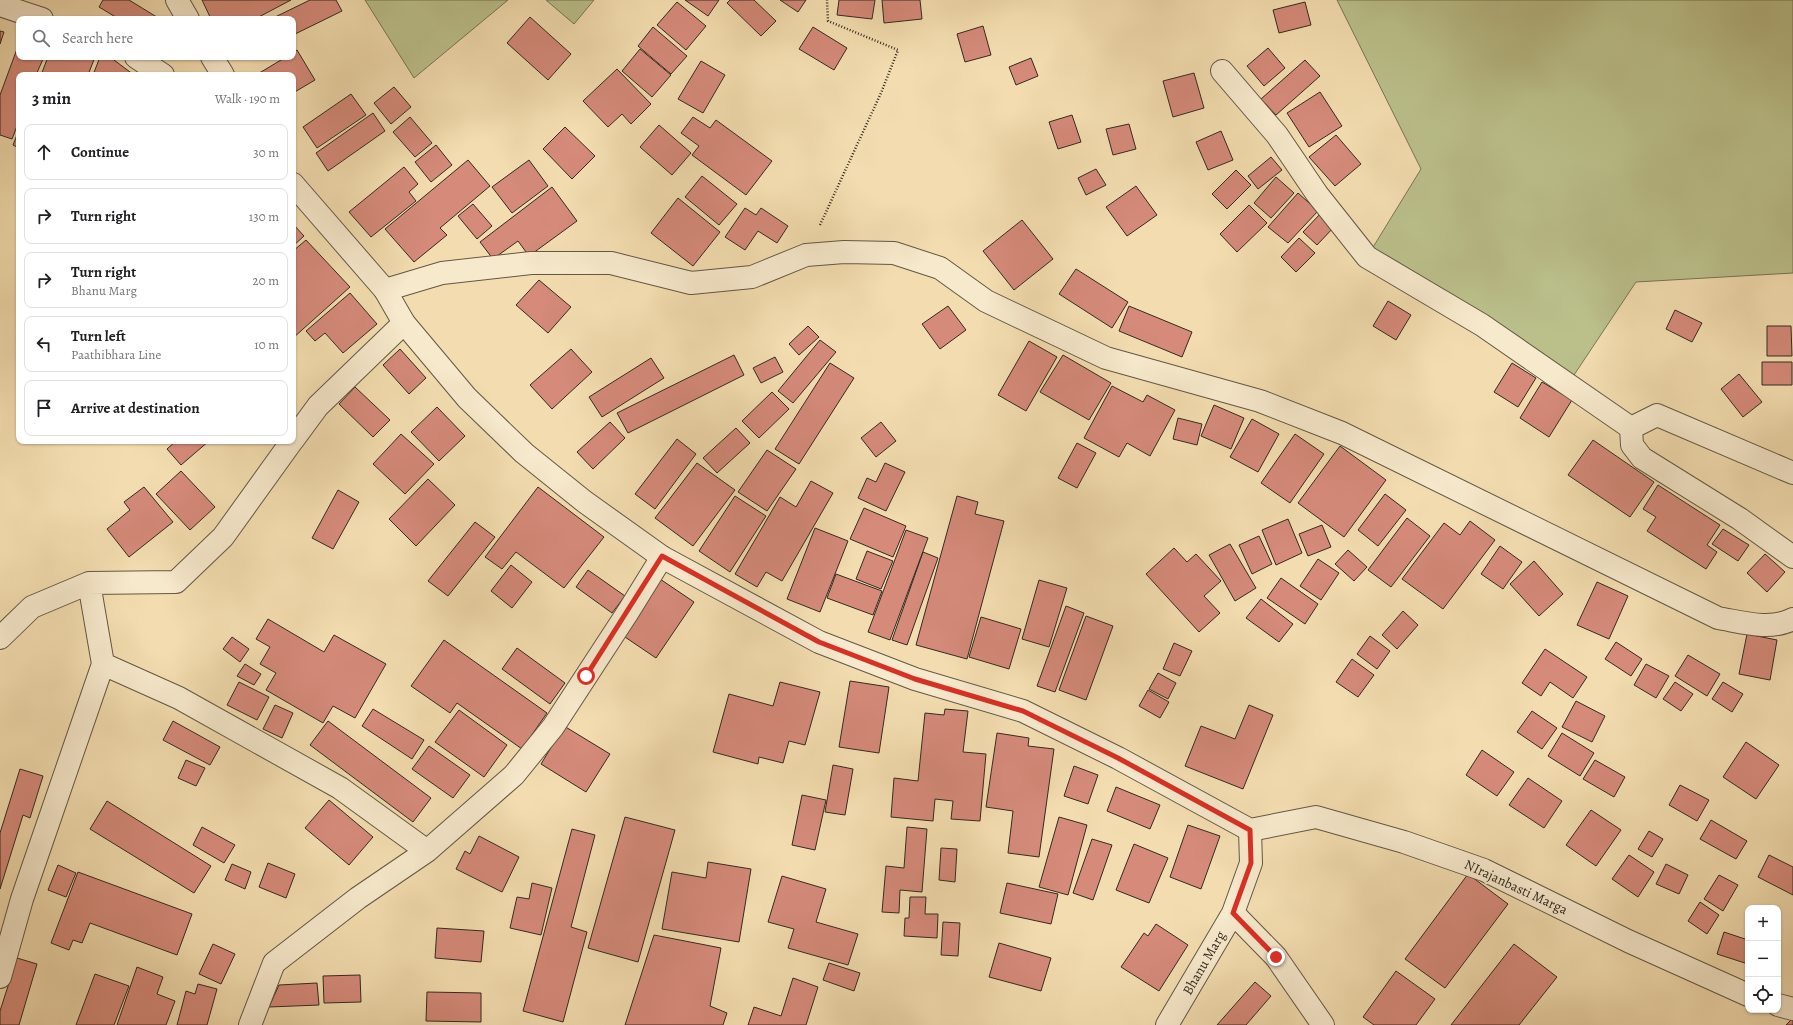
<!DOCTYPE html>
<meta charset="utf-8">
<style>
:root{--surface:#fff;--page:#f6f6f6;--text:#202124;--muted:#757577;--line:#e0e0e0}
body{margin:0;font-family:Alegreya,serif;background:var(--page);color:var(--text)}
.controls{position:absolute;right:12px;bottom:12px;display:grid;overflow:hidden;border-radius:8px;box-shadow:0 1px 3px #0004}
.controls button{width:36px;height:36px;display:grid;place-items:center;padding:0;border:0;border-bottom:1px solid var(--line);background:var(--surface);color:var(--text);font:20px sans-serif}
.stop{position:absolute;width:12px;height:12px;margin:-9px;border:3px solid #d93025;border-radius:50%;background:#fff}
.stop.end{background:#d93025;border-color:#fff;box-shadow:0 1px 4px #0008}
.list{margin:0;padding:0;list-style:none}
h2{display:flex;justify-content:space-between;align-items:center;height:52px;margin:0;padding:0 16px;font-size:17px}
h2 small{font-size:13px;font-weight:400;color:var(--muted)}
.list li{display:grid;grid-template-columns:26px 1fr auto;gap:12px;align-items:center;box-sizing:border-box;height:56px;margin:0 8px 8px;padding:0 8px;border:1px solid var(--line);border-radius:8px}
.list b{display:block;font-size:15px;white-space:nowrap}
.list p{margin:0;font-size:13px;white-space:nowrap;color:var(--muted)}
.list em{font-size:13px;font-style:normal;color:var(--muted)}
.icon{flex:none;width:22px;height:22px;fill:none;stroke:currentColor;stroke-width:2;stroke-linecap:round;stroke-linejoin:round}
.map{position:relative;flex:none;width:1793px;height:1025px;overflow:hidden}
.search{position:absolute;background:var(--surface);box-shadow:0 1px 3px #0004;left:16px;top:16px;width:280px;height:44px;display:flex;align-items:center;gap:10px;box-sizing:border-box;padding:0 14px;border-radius:8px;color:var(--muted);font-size:15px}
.panel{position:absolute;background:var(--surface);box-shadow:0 1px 3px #0004;left:16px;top:72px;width:280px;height:372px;border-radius:8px}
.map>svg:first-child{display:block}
.green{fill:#bbc08b;stroke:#777556}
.building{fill:#d58a7a;stroke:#332a21}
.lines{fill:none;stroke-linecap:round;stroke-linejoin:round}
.minor-casing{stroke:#635745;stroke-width:24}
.tertiary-casing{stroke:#635745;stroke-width:24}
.path{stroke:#332a21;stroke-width:2.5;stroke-dasharray:1 2;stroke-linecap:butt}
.minor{stroke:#f7e9cc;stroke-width:22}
.tertiary{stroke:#f7e9cc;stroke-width:22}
.route{stroke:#d93025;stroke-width:5}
.labels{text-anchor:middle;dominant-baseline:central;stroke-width:4;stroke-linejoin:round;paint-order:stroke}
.street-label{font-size:14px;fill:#332a21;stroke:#f7e9cc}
</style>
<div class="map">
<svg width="1793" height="1025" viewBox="0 0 1793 1025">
<rect width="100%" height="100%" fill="#f3ddb0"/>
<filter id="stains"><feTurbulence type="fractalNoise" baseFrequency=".005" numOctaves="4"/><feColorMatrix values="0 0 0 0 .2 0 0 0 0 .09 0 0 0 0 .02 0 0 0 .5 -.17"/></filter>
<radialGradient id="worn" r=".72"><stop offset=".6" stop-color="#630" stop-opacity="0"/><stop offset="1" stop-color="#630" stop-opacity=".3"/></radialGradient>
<path class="green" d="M 365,0 L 508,0 L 414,78 Z
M 546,0 L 594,0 L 574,24 Z
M 1337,0 L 1793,0 L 1793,273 L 1636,282 L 1568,384 L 1367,257 L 1421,169 Z"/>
<path class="building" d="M 103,0 L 129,0 L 160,19 L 119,19 L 99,7 Z
M 202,0 L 291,0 L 255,19 L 211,19 Z
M 310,0 L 336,0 L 342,11 L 293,35 L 293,19 L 271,19 Z
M 685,0 L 719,0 L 708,16 Z
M 730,0 L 754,0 L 776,21 L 761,36 L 727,3 Z
M 780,0 L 806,0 L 798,12 Z
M 839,0 L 875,0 L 872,19 L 837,15 Z
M 882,0 L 920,0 L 922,19 L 884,23 Z
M 677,2 L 706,26 L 686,50 L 657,25 Z
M 1305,2 L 1311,25 L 1279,33 L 1273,10 Z
M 530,17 L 571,54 L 548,80 L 507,43 Z
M 983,26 L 991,55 L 965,62 L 957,34 Z
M 653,27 L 687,56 L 671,74 L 638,46 Z
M 813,27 L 847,48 L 834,70 L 799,49 Z
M 0,31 L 4,32 L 0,44 Z
M 1268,48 L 1285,68 L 1264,86 L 1247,66 Z
M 17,49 L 19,50 L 19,57 L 38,57 L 43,59 L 36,75 L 19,75 L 19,121 L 12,139 L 0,135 L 0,95 Z
M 640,49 L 671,75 L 652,97 L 622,71 Z
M 297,50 L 315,80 L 293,93 L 293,75 L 256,75 L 286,57 L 293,57 L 293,53 Z
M 48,57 L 95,57 L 88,75 L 41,75 Z
M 100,57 L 110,57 L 134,75 L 93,75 Z
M 1031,58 L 1038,76 L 1016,85 L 1009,67 Z
M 1305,60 L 1320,76 L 1276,115 L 1261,99 Z
M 701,61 L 725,75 L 703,113 L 678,99 Z
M 617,69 L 651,104 L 631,124 L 622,114 L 608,127 L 583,101 Z
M 1194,73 L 1204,108 L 1173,117 L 1163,81 Z
M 394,87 L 411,107 L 391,124 L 374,103 Z
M 1320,92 L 1342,126 L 1309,147 L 1287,113 Z
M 351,94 L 366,115 L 317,148 L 303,127 Z
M 373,113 L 385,131 L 328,171 L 316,153 Z
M 1072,115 L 1081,142 L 1058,149 L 1049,122 Z
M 410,117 L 432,143 L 415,157 L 393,132 Z
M 693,117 L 710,128 L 716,120 L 772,161 L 746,195 L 692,155 L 699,146 L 681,133 Z
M 1129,124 L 1136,149 L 1113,155 L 1106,129 Z
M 659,125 L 691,153 L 672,175 L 640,147 Z
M 565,127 L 595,156 L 572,179 L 543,149 Z
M 19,130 L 19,148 L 13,145 Z
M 1221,131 L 1233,160 L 1208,170 L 1196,142 Z
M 1336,135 L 1361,164 L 1335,186 L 1309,157 Z
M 436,145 L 452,165 L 431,182 L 415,162 Z
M 1271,157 L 1282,170 L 1258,189 L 1248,176 Z
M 468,160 L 490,186 L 440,228 L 447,235 L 414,262 L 385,229 Z
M 529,160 L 548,186 L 512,213 L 492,187 Z
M 404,167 L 418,184 L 409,192 L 416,201 L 371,237 L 349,212 Z
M 1096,169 L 1106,185 L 1086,195 L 1078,178 Z
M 1236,170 L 1251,185 L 1227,209 L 1212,194 Z
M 702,176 L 737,204 L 719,225 L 685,197 Z
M 1276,177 L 1294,193 L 1271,218 L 1254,203 Z
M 1136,186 L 1157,215 L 1127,236 L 1106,207 Z
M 552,187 L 577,221 L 529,256 L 518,241 L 493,259 L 480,242 Z
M 1298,193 L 1318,211 L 1288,243 L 1268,227 Z
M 678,198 L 720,232 L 693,266 L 651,233 Z
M 473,204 L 492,226 L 477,239 L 458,216 Z
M 1249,205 L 1267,223 L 1237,252 L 1220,234 Z
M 745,208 L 756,215 L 761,208 L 788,226 L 777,243 L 758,231 L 745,250 L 725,237 Z
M 1321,213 L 1335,226 L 1317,245 L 1303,232 Z
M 1022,220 L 1053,259 L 1014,290 L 983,251 Z
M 293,224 L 304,236 L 293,246 Z
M 1299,238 L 1315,253 L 1296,272 L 1281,257 Z
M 306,240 L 350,287 L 293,338 L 293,251 Z
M 1076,269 L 1128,302 L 1112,328 L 1059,294 Z
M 539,280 L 571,307 L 548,333 L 516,305 Z
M 350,293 L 377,324 L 343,353 L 325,333 L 315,341 L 306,331 Z
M 1388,301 L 1411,315 L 1396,340 L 1373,326 Z
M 948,306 L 966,330 L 940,349 L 922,324 Z
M 1129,306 L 1192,332 L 1182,357 L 1119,331 Z
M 1675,310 L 1702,323 L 1692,342 L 1666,329 Z
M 808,326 L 819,337 L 799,355 L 789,344 Z
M 1767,326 L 1791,326 L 1792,356 L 1767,356 Z
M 820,340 L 836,352 L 793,403 L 778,391 Z
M 1029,341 L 1057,357 L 1026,411 L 998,395 Z
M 400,349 L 426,378 L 409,394 L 383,365 Z
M 571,349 L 592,372 L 552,409 L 530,385 Z
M 734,355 L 744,375 L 628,433 L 617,413 Z
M 1063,355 L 1111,383 L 1089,420 L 1040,392 Z
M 775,357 L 783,372 L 761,383 L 753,368 Z
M 651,358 L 664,378 L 602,417 L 589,397 Z
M 1762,362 L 1792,362 L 1792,385 L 1762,385 Z
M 830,363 L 854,378 L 799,464 L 775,449 Z
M 1512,363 L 1536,378 L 1518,407 L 1494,392 Z
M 1739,374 L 1762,402 L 1743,417 L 1721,389 Z
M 1542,382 L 1572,400 L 1549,437 L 1520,418 Z
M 1112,386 L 1143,402 L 1147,395 L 1175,410 L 1150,456 L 1127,443 L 1119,457 L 1084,438 Z
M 355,387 L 390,420 L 373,437 L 339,404 Z
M 772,392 L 789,409 L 759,438 L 742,421 Z
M 1214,405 L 1244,418 L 1231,449 L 1201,436 Z
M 437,407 L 465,436 L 439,461 L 411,432 Z
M 1178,418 L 1202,424 L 1197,445 L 1173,439 Z
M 1252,419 L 1279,434 L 1258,472 L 1230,457 Z
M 610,422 L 625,438 L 593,469 L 577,452 Z
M 881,422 L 896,441 L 876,457 L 861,438 Z
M 736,428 L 750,443 L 717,473 L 703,458 Z
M 401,434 L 434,464 L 405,494 L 373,464 Z
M 1295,434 L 1324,454 L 1290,503 L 1261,483 Z
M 677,439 L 696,454 L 655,509 L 635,494 Z
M 1593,440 L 1654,482 L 1630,517 L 1568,475 Z
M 176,441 L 209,441 L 181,465 L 167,449 Z
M 1077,443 L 1096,453 L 1077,488 L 1058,478 Z
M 1340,446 L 1386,480 L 1344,537 L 1298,503 Z
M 767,450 L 796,469 L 767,511 L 738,492 Z
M 697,463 L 735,490 L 693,546 L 655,518 Z
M 885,463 L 905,472 L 886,511 L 858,498 L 867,478 L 876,482 Z
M 181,471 L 215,507 L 190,530 L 156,494 Z
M 428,479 L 455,505 L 416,546 L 389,519 Z
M 811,481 L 833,493 L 782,581 L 766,572 L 757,587 L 735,574 L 780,497 L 796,507 Z
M 1658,485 L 1720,525 L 1707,545 L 1717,552 L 1706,569 L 1647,531 L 1656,517 L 1643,509 Z
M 144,487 L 173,522 L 129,557 L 107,529 L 130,510 L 124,502 Z
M 538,487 L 604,537 L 564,588 L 516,552 L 502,569 L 485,557 Z
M 338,490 L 359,502 L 333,549 L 312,538 Z
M 1385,494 L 1406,510 L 1378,546 L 1358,530 Z
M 735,496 L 766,516 L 730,572 L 699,551 Z
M 957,496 L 978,502 L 975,514 L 1004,521 L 967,659 L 916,645 Z
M 864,508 L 906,526 L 893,557 L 850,539 Z
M 1407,518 L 1430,536 L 1391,587 L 1368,570 Z
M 1288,519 L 1302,553 L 1276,565 L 1262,530 Z
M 1470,521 L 1495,540 L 1443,609 L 1402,579 L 1444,523 L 1460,535 Z
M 475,522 L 495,537 L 448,596 L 428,581 Z
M 1322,525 L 1331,547 L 1308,556 L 1299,534 Z
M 815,528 L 848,541 L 820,612 L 787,599 Z
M 1723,529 L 1749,545 L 1738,561 L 1712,544 Z
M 906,530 L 928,538 L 890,640 L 868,632 Z
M 1259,536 L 1272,564 L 1252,574 L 1239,545 Z
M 1230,544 L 1256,588 L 1235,601 L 1209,555 Z
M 1500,546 L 1522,562 L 1503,589 L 1481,574 Z
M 1174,548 L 1187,562 L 1196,554 L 1221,581 L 1204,596 L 1220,613 L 1199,632 L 1146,574 Z
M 1348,550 L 1367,567 L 1354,581 L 1335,564 Z
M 867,551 L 893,561 L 881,589 L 856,579 Z
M 923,552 L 938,558 L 907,645 L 892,640 Z
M 1765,554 L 1785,572 L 1767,592 L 1747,573 Z
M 1318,559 L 1339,573 L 1321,600 L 1300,586 Z
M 1534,561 L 1563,594 L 1539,616 L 1510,584 Z
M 511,565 L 532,582 L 512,608 L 491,591 Z
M 588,570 L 625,596 L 612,613 L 576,587 Z
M 836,574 L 882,591 L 873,615 L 827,598 Z
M 1281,578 L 1318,604 L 1305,624 L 1267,598 Z
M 660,579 L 694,602 L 656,658 L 622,635 Z
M 1039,580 L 1067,588 L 1049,647 L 1022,639 Z
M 1597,582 L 1628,596 L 1609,639 L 1577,625 Z
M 1261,599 L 1293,624 L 1279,642 L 1246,618 Z
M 1066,606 L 1084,613 L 1055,692 L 1037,686 Z
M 1403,611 L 1418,625 L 1397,649 L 1382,635 Z
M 1086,616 L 1113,626 L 1086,700 L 1059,690 Z
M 981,617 L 1021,629 L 1009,669 L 969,657 Z
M 268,619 L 324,652 L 334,635 L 386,664 L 355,718 L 333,706 L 323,723 L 266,690 L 276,673 L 260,664 L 270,647 L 256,639 Z
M 1747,634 L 1777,640 L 1770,680 L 1739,674 Z
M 1370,636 L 1390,651 L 1377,669 L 1357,654 Z
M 232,637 L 249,649 L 240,662 L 223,649 Z
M 444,640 L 547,713 L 522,749 L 457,703 L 450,713 L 411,686 Z
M 1616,642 L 1642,659 L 1631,676 L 1605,659 Z
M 1174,643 L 1192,651 L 1180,676 L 1163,669 Z
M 517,648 L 565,683 L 550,704 L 502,669 Z
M 1545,649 L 1587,677 L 1573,698 L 1550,682 L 1541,696 L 1522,683 Z
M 1688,655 L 1720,674 L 1707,696 L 1675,676 Z
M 1352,659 L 1374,675 L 1358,697 L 1336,682 Z
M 245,664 L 261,674 L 254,685 L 237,676 Z
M 1646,664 L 1669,676 L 1656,698 L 1634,685 Z
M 1158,673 L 1176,683 L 1168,699 L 1149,689 Z
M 850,681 L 889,687 L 879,753 L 839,747 Z
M 239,682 L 269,697 L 257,720 L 227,705 Z
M 780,682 L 820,692 L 805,745 L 789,741 L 783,763 L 759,757 L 758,764 L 713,752 L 729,694 L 773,706 Z
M 1675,682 L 1693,694 L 1681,711 L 1663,699 Z
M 1723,682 L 1743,694 L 1732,712 L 1712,699 Z
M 1148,690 L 1169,702 L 1160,718 L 1139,706 Z
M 1576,701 L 1605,716 L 1592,742 L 1562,727 Z
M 275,705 L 293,713 L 282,738 L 263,729 Z
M 1249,705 L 1273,715 L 1243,789 L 1185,766 L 1201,726 L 1235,739 Z
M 373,709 L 424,740 L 412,759 L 362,726 Z
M 945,709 L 968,711 L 963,752 L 986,754 L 980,821 L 951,819 L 953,801 L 935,799 L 933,821 L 891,817 L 894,778 L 918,781 L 925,713 L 944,715 Z
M 459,710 L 507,745 L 484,777 L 435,742 Z
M 1532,711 L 1557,728 L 1542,749 L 1517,732 Z
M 173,721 L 220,747 L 210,765 L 163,740 Z
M 328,721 L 431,798 L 413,822 L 310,745 Z
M 564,726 L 610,754 L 586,792 L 541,764 Z
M 997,733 L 1029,738 L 1028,746 L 1054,749 L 1039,857 L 1008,853 L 1013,811 L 986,807 Z
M 1562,733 L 1594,753 L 1580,776 L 1548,756 Z
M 1746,742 L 1779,765 L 1756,799 L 1723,777 Z
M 429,746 L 470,775 L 453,798 L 412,769 Z
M 1482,750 L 1514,772 L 1497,796 L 1466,775 Z
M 186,760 L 205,768 L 196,786 L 178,778 Z
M 1595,760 L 1625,777 L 1614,797 L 1583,779 Z
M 833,765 L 853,769 L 845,815 L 825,812 Z
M 1074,766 L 1098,775 L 1088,804 L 1064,796 Z
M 20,769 L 43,776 L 30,818 L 23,815 L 0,889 L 0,833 Z
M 1528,778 L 1562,801 L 1544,828 L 1509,805 Z
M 1680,785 L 1709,800 L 1697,821 L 1669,805 Z
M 1116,787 L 1160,805 L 1150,829 L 1107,811 Z
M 802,795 L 826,800 L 815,850 L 792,845 Z
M 329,800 L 373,837 L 349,865 L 305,828 Z
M 107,801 L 211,866 L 194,893 L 90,829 Z
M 1591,810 L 1621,830 L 1596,866 L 1566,845 Z
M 625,817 L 675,830 L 638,962 L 588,948 Z
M 1059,817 L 1087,825 L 1068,895 L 1039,887 Z
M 1711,820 L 1747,841 L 1736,859 L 1700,839 Z
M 1188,825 L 1220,836 L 1201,889 L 1170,877 Z
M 202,827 L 235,845 L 224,863 L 193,845 Z
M 907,827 L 927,829 L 922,892 L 900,890 L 899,913 L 882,912 L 886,866 L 904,868 Z
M 572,829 L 595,835 L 571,927 L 587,932 L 563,1022 L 523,1011 Z
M 1649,831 L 1663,839 L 1652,857 L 1638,849 Z
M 479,836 L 519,857 L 502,892 L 456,869 L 465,851 L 470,854 Z
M 1092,839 L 1112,845 L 1093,900 L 1073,893 Z
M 1134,844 L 1168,858 L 1149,903 L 1116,890 Z
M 941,848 L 957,849 L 955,882 L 939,880 Z
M 1629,855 L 1654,872 L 1638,897 L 1612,879 Z
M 1769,855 L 1793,867 L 1793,895 L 1758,877 Z
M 708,862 L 751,869 L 739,942 L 662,929 L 672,872 L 706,878 Z
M 268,863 L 295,874 L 286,898 L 259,887 Z
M 232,864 L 251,872 L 245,889 L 225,880 Z
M 1666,864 L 1688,875 L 1679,894 L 1656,884 Z
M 58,865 L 76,873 L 66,897 L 48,890 Z
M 78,872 L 192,914 L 177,955 L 90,923 L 82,943 L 73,940 L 69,950 L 51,943 Z
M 1468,874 L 1508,904 L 1445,988 L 1405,959 Z
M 1719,875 L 1738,885 L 1723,911 L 1704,899 Z
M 782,876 L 826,889 L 816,922 L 858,934 L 848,965 L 788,948 L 794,929 L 768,922 Z
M 532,883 L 552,888 L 541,935 L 510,928 L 517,897 L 529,899 Z
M 1007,883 L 1058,894 L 1051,924 L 1000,913 Z
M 910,897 L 926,897 L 925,914 L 938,914 L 937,938 L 904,936 L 905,918 L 909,918 Z
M 1700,902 L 1719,915 L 1707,934 L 1688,921 Z
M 943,922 L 960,923 L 958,956 L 941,955 Z
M 1156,924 L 1188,945 L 1159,991 L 1121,967 L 1144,933 L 1148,936 Z
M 437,928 L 484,931 L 481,962 L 435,958 Z
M 1724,932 L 1748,940 L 1748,964 L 1717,954 Z
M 654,935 L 721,948 L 710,1006 L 727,1013 L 723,1025 L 625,1025 Z
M 999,943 L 1051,958 L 1041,991 L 989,977 Z
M 213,944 L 235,954 L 221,984 L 199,974 Z
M 1514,944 L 1557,977 L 1519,1025 L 1451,1025 Z
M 17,958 L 37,964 L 19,1025 L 0,1025 L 0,1011 Z
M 829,963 L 860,973 L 854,991 L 823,980 Z
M 137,967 L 163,977 L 157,994 L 175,1001 L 166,1025 L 117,1025 Z
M 1396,971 L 1435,999 L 1416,1025 L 1374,1025 L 1363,1017 Z
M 95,974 L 129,986 L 114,1025 L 76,1025 Z
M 360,975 L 361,1002 L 324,1003 L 323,976 Z
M 793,978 L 818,987 L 806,1025 L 748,1025 L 754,1007 L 781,1016 Z
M 1255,982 L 1271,996 L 1246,1025 L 1217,1025 Z
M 317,983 L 319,1005 L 269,1007 L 279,985 Z
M 198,984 L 217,989 L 207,1025 L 177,1025 L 186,991 L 195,994 Z
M 427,992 L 481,993 L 481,1022 L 426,1021 Z
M 1793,1018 L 1793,1025 L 1786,1025 Z"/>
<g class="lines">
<g class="minor-casing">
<path id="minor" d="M 177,0 L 188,19
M 212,57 L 223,75
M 1222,71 L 1277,135 L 1317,194 L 1367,257 L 1482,325 L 1631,428
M 385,290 L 442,273 L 531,263 L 611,263 L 691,283 L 752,277 L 806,255 L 844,252 L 894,253 L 940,268 L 986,301 L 1106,358 L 1260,401 L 1342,433 L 1718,618 C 1742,622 1770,631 1793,619
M 293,440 L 318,406 L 404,323
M 1793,473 L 1657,415 L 1631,428 L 1632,445 L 1642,458 L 1740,519 L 1793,557
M 0,638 L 32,607 L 89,583
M 103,664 L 179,698 L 340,788 L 427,851 L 514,775 L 553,727 L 628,612 L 662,557
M 1233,913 L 1276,957 L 1323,1025
M 0,977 L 22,899 L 103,664 L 89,583 L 176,582 L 223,537 L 292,441
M 250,1025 L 274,963 L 358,898 L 427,851
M 1167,1025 L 1233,913 L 1251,863 L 1250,830"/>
</g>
<g class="tertiary-casing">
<path id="tertiary" d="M 0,5 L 42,19
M 136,57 L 163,75
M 293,184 L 385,290 L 404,323 L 467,398 L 524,453 L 585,502 L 662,557 L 819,642 L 915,679 L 1023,711 L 1118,758 L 1250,830 L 1316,817 L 1404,842 L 1484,870 L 1628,941 L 1748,995
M 1778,1005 L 1793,1009"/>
</g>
<path class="path" d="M 820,225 L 881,93 L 898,50 L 828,21 L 827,0"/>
<use href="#minor" class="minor"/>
<use href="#tertiary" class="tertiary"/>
</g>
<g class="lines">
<path class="route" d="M 586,676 L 662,556 L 819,642 L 915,679 L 1023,711 L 1118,758 L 1250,830 L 1251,863 L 1233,913 L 1276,957"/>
</g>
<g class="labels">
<g class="street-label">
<text transform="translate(1516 887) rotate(25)">NIrajanbasti Marga</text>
<text transform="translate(1204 963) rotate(-60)">Bhanu Marg</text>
</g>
</g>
<rect width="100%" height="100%" filter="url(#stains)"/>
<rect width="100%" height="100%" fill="url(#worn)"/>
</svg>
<div class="controls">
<button>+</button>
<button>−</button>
<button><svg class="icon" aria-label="locate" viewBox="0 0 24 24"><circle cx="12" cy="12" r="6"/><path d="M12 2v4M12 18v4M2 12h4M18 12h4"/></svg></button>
</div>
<div class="stop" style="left:586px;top:676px"></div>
<div class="stop end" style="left:1276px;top:957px"></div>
<div class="search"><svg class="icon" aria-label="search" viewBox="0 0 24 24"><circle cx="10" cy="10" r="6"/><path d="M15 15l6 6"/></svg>Search here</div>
<section class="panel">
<h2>3 min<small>Walk · 190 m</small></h2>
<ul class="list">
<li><svg class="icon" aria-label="ahead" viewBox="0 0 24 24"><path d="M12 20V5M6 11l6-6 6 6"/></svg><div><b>Continue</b></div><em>30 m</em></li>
<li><svg class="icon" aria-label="right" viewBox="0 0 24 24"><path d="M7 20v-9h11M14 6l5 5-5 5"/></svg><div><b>Turn right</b></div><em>130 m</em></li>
<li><svg class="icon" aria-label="right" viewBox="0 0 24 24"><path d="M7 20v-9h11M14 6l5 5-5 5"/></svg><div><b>Turn right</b><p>Bhanu Marg</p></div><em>20 m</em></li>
<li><svg class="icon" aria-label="left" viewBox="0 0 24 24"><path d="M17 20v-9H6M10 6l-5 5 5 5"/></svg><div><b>Turn left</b><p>Paathibhara Line</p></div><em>10 m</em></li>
<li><svg class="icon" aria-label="arrive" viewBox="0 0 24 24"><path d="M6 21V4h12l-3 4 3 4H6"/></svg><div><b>Arrive at destination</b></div></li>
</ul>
</section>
</div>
